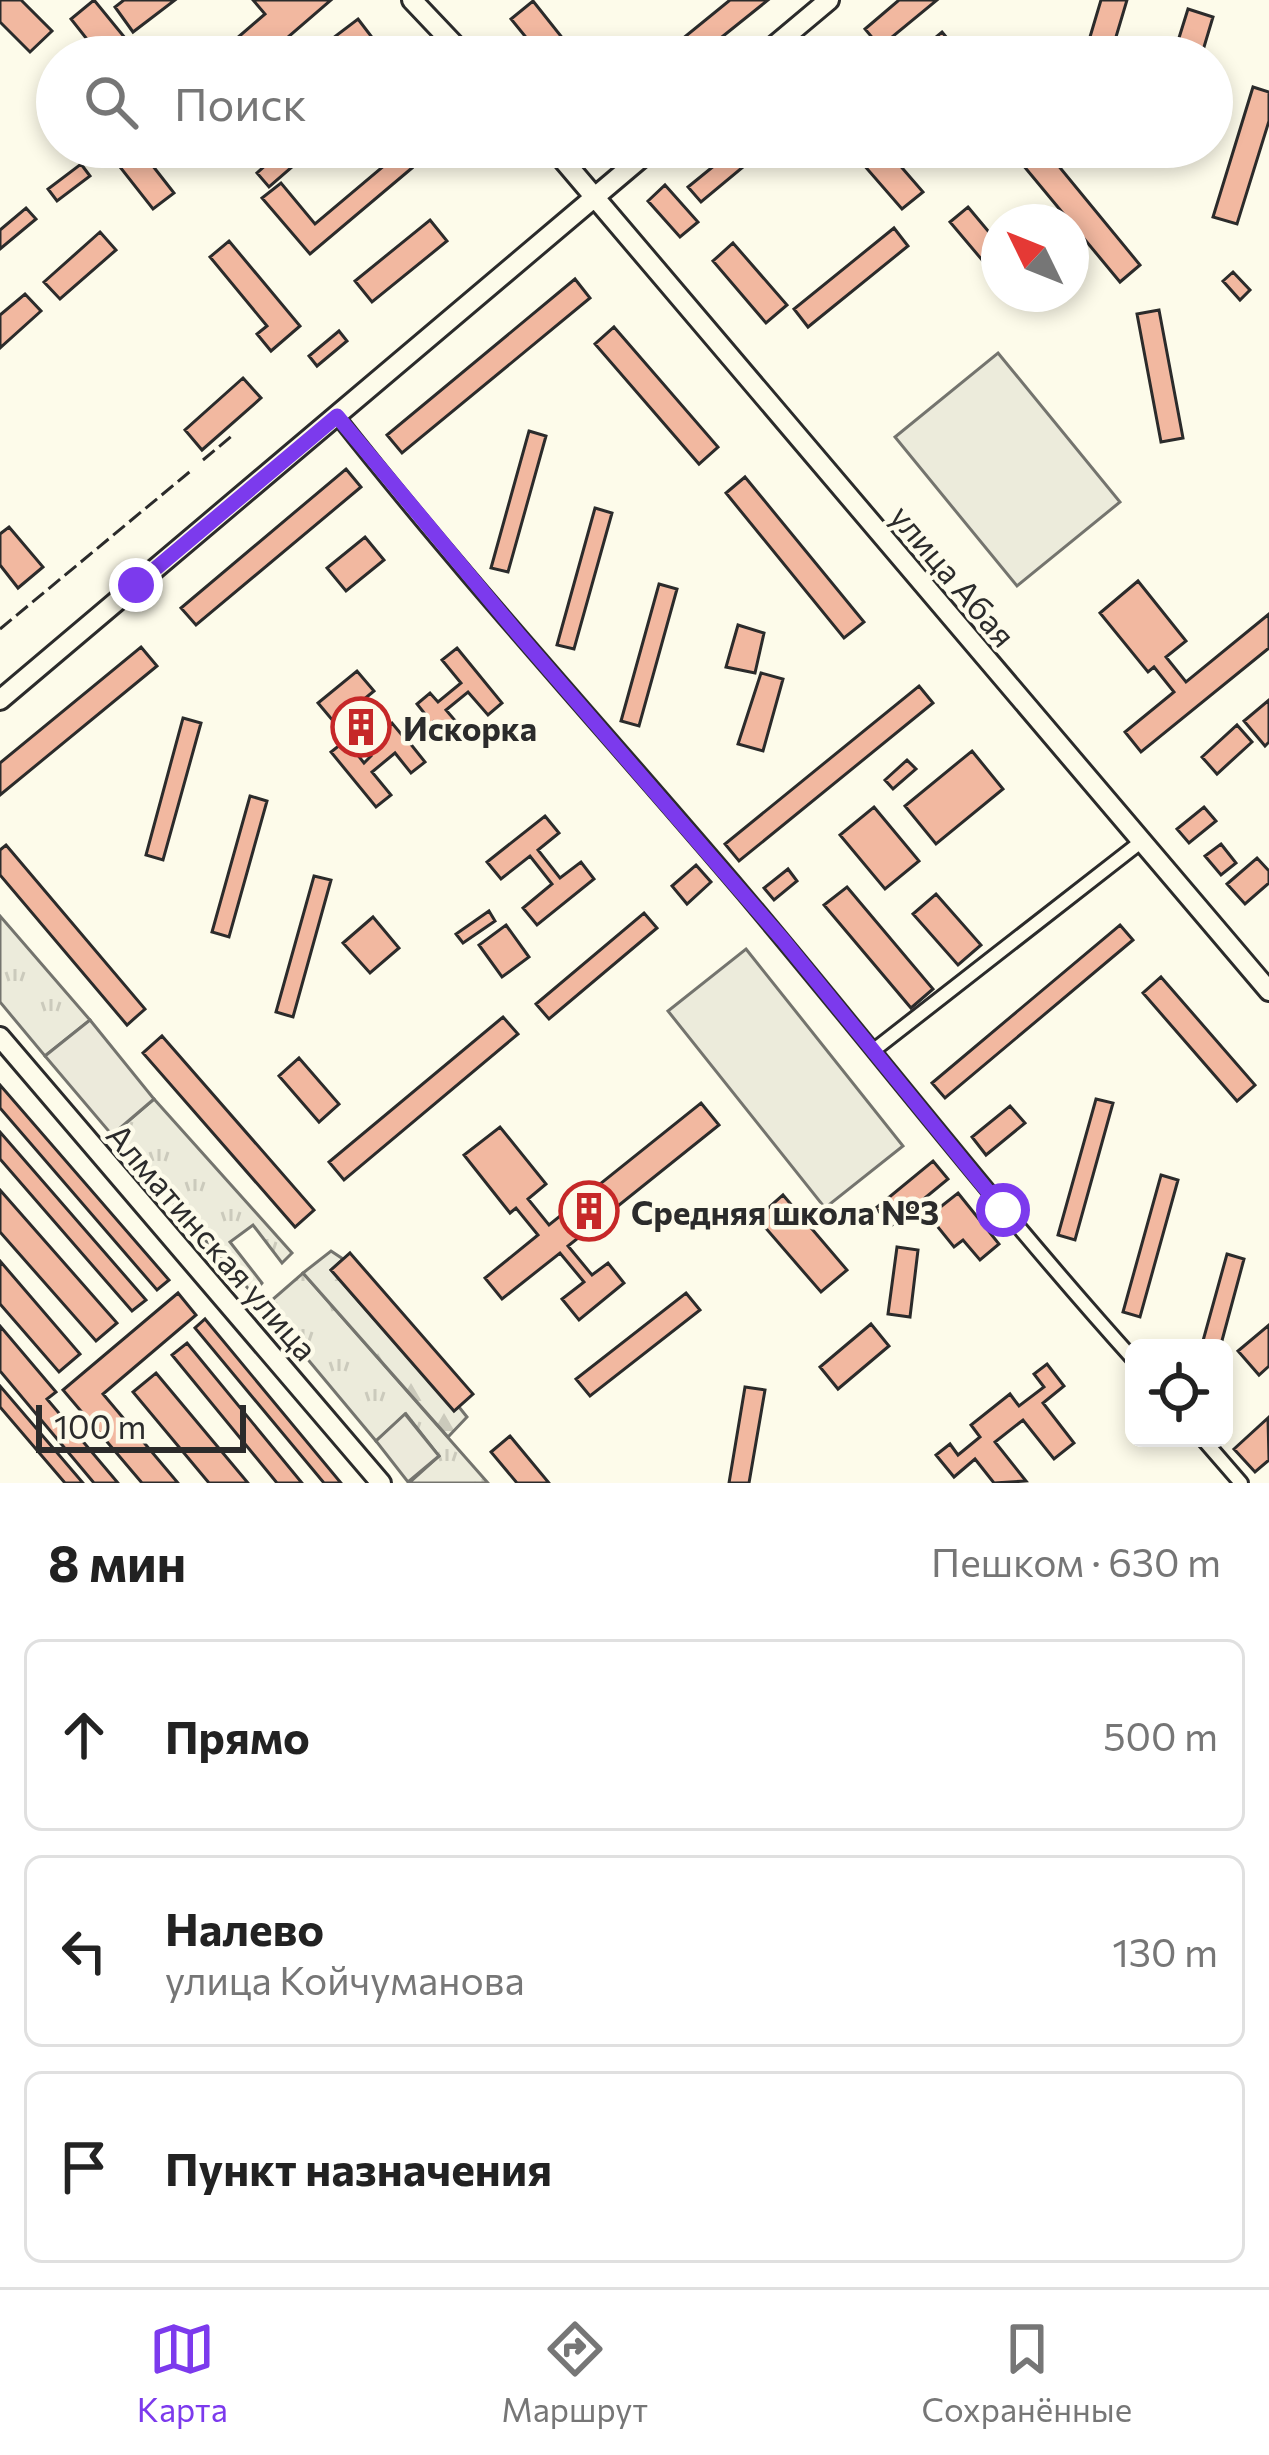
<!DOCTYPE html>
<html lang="ru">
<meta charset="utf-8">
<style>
:root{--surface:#fff;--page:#f6f6f6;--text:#222;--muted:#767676;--line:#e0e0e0;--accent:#7c3aed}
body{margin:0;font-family:Commissioner,sans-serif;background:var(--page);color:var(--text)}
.controls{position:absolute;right:36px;bottom:36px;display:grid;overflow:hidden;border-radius:18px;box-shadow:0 6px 18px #0003}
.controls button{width:108px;height:108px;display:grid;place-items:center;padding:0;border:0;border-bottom:3px solid var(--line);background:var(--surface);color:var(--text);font:60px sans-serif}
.compass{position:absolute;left:981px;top:204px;width:108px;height:108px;border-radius:50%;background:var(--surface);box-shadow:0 6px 18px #0003;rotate:313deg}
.scale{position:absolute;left:36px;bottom:30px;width:210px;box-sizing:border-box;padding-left:12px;border:6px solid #2b2b2b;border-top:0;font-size:33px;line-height:42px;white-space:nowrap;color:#2b2b2b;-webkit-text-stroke:9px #fdfbea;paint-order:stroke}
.stop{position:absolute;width:36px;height:36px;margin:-27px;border:9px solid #7c3aed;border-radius:50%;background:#fff}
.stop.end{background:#7c3aed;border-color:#fff;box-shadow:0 3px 12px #0008}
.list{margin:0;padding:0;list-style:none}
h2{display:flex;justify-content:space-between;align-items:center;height:156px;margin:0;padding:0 48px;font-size:51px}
h2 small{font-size:39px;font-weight:400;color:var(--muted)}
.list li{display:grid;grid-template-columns:78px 1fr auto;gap:36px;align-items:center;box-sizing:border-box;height:192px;margin:0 24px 24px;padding:0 24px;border:3px solid var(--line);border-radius:18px}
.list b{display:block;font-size:45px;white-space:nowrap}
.list p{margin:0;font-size:39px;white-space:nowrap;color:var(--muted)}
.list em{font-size:39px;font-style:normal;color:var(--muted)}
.icon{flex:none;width:66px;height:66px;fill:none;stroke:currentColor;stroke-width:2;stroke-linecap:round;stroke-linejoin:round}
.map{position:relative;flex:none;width:1269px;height:1483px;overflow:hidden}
.search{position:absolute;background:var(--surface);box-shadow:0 6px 18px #0003;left:36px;right:36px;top:36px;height:132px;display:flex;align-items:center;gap:30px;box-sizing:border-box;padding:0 42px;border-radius:66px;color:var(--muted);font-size:45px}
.sheet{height:804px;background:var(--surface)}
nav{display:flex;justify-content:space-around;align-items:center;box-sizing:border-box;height:168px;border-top:3px solid var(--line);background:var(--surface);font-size:33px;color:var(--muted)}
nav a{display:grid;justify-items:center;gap:6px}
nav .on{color:var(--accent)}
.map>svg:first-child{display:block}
.grass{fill:url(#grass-tufts);stroke:#74746e;stroke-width:3}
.forest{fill:url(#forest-firs);stroke:#74746e;stroke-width:3}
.garden{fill:#ecebdb;stroke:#74746e;stroke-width:3}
.parking{fill:#eceadb;stroke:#74746e;stroke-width:3}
.building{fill:#f2b8a0;stroke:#2b2b2b;stroke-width:3}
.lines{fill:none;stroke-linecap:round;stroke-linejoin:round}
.street-casing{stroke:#2b2b2b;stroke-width:18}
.secondary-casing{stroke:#2b2b2b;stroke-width:24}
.street{stroke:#fdfbea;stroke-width:12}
.secondary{stroke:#fdfbea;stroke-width:18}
.fence{stroke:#2b2b2b;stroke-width:3;stroke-dasharray:15 6;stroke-linecap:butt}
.route{stroke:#7c3aed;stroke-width:15}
.labels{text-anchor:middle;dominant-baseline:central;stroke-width:9;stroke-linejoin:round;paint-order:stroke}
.street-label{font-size:33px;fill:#2b2b2b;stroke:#fdfbea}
.poi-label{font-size:33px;font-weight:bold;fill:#2b2b2b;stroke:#fdfbea;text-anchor:start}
</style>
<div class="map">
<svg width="1269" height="1483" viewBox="0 0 1269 1483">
<defs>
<pattern id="grass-tufts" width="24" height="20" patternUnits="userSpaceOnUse" patternTransform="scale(3)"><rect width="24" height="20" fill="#ecebdb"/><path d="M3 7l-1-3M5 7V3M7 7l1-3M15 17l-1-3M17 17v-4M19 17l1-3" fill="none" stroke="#cbcabc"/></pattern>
<pattern id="forest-firs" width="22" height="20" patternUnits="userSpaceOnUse" patternTransform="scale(3)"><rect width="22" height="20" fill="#ecebdb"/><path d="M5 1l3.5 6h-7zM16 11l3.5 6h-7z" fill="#cbcabc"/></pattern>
</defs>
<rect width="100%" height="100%" fill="#fdfbea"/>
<path class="grass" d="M 0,916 L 90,1020 L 45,1056 L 0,1002 Z
M 154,1099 L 292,1253 L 282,1263 L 253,1225 L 230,1242 L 262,1283 L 253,1294 L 112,1135 Z
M 303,1273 L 488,1483 L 409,1483 L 439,1456 L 406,1414 L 376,1441 L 264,1307 Z"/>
<path class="forest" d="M 331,1251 L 343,1259 L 331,1270 L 454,1410 L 459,1407 L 467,1417 L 448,1437 L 303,1273 Z"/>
<path class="garden" d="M 998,353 L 1120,502 L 1017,586 L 895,437 Z
M 746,949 L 903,1146 L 825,1208 L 668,1011 Z"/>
<path class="parking" d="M 90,1020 L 154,1099 L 112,1135 L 45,1056 Z
M 405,1414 L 439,1456 L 408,1482 L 376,1441 Z"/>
<path class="building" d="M 0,0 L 21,0 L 52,31 L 30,52 L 0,22 Z
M 94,0 L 130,44 L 114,57 L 101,57 L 71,19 Z
M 124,0 L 175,0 L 133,32 L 115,7 Z
M 253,0 L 331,0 L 265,57 L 251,57 L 236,39 L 265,14 Z
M 730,0 L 768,0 L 697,57 L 660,57 Z
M 899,0 L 937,0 L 880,47 L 865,29 Z
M 1101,0 L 1127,0 L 1110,57 L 1084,57 Z
M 533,1 L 572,50 L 564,57 L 542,57 L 511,19 Z
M 1188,9 L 1213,17 L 1201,57 L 1173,57 Z
M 358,19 L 371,36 L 344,57 L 308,57 Z
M 942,32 L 957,50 L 949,57 L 922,57 L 918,52 Z
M 1253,87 L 1269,92 L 1269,121 L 1237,224 L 1213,217 Z
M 138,147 L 174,193 L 153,209 L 105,148 Z
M 286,147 L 315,147 L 269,187 L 257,173 Z
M 737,147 L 767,147 L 701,202 L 688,187 Z
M 884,147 L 923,192 L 902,209 L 849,148 Z
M 1008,147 L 1043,147 L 1140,265 L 1120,282 Z
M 399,153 L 412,168 L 310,254 L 262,198 L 281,183 L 315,224 Z
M 81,164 L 90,176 L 57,201 L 48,189 Z
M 665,185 L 698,222 L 680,237 L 648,201 Z
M 968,207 L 999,244 L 999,280 L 950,222 Z
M 26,208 L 36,219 L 0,249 L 0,230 Z
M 430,220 L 447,241 L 372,302 L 355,281 Z
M 894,228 L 908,246 L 808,327 L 794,309 Z
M 100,232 L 116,250 L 60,299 L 44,282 Z
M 229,241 L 300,326 L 271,351 L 257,334 L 267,326 L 210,257 Z
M 733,243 L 787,305 L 766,323 L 713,261 Z
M 1233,272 L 1250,290 L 1240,300 L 1223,281 Z
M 575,279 L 590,298 L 402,453 L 387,435 Z
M 25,294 L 41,311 L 0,348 L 0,315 Z
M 1159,310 L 1183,438 L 1161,442 L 1137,314 Z
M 614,327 L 718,447 L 699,464 L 595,344 Z
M 339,331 L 347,341 L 317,366 L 309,356 Z
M 243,378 L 261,398 L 202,450 L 185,430 Z
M 529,431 L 546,436 L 508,572 L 491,568 Z
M 346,469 L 361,487 L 196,625 L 181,608 Z
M 745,477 L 864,622 L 844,638 L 726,493 Z
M 595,508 L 612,513 L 574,649 L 557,645 Z
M 9,527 L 43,567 L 18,588 L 0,565 L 0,534 Z
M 365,537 L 384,560 L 346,591 L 327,568 Z
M 1138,581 L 1186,641 L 1166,657 L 1186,682 L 1269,614 L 1269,648 L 1141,752 L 1125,732 L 1174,692 L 1154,667 L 1148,672 L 1100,613 Z
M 659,584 L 677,589 L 639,726 L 621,721 Z
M 738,625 L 764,633 L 755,673 L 726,667 Z
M 141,647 L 157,666 L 0,795 L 0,763 Z
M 457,648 L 502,703 L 488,715 L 468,692 L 446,710 L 464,731 L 450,743 L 433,722 L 409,742 L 425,762 L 411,773 L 395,753 L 372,772 L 391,795 L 376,807 L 331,752 L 346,740 L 364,763 L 371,756 L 340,718 L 334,722 L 318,703 L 357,671 L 374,691 L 357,705 L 380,733 L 392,723 L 401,734 L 425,714 L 417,704 L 430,693 L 438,702 L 461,683 L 442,660 Z
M 761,673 L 783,679 L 763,751 L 738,744 Z
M 919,686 L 933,703 L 739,861 L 725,844 Z
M 1269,700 L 1269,742 L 1265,746 L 1244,721 Z
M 183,718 L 201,723 L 163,860 L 146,855 Z
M 1237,725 L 1252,742 L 1217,774 L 1202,757 Z
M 972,751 L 1003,789 L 936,844 L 905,806 Z
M 907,760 L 916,769 L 893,789 L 885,780 Z
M 250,796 L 267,801 L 229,937 L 212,932 Z
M 874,807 L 919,861 L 885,889 L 840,835 Z
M 1204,807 L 1216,821 L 1189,843 L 1177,829 Z
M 545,816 L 559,833 L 538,850 L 560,878 L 581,862 L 594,879 L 537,925 L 523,908 L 552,884 L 530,856 L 501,879 L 487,862 Z
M 1221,844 L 1236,863 L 1221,875 L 1205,856 Z
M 6,845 L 145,1009 L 127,1025 L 0,875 L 0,850 Z
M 1257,858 L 1269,871 L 1269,883 L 1245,904 L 1227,884 Z
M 696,865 L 711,882 L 687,904 L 672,886 Z
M 788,869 L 797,881 L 774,900 L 764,888 Z
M 314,876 L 331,880 L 293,1017 L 276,1012 Z
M 847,887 L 933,989 L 911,1008 L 824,905 Z
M 936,894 L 981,945 L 958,965 L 913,914 Z
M 489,911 L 495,921 L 463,943 L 456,934 Z
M 644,913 L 657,928 L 549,1019 L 536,1004 Z
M 373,917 L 399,948 L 370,973 L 343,943 Z
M 506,925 L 529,957 L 502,977 L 479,945 Z
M 1120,925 L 1133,940 L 945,1098 L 932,1083 Z
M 1161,977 L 1255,1085 L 1237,1101 L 1143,993 Z
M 503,1017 L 518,1034 L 344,1180 L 329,1162 Z
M 162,1036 L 314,1210 L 295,1227 L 143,1053 Z
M 299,1058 L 339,1104 L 319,1122 L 279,1076 Z
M 0,1085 L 169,1280 L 157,1290 L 0,1108 Z
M 1096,1099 L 1113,1103 L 1075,1240 L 1058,1235 Z
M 701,1103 L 719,1125 L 568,1246 L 592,1275 L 608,1263 L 624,1283 L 579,1320 L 562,1299 L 584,1282 L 560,1253 L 502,1299 L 485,1278 L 538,1235 L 516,1208 L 510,1213 L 464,1155 L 500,1127 L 546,1184 L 528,1199 L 549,1225 Z
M 1010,1106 L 1025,1123 L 986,1155 L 972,1137 Z
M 0,1132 L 146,1300 L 132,1311 L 0,1159 Z
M 933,1161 L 948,1179 L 891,1226 L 876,1208 Z
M 1161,1175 L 1178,1180 L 1140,1317 L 1123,1312 Z
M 0,1190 L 117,1323 L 96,1341 L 0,1232 Z
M 958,1193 L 999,1244 L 980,1260 L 963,1240 L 954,1247 L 929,1216 Z
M 783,1195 L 847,1270 L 821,1292 L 757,1218 Z
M 897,1247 L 918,1250 L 910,1317 L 888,1314 Z
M 350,1253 L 473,1394 L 454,1411 L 331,1270 Z
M 1227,1254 L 1244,1259 L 1220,1348 L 1201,1348 Z
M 0,1261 L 80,1354 L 59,1372 L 0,1304 Z
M 178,1293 L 196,1315 L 103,1394 L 178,1483 L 142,1483 L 63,1390 Z
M 686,1293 L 700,1310 L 590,1396 L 576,1379 Z
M 205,1319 L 341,1483 L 324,1483 L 195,1328 Z
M 871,1324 L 889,1346 L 838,1389 L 820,1367 Z
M 1269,1325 L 1269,1366 L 1259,1375 L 1238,1351 Z
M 0,1326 L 56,1392 L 47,1399 L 118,1483 L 94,1483 L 0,1371 Z
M 187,1343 L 302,1483 L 277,1483 L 172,1355 Z
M 1047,1364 L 1064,1386 L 1043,1403 L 1074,1443 L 1054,1459 L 1023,1420 L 995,1442 L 1026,1481 L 994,1483 L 975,1459 L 954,1477 L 936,1455 L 950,1444 L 958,1455 L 980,1437 L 971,1425 L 1010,1394 L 1019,1406 L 1044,1387 L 1034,1374 Z
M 156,1373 L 248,1483 L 209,1483 L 133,1392 Z
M 0,1386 L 83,1483 L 65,1483 L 0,1407 Z
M 745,1387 L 765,1390 L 749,1483 L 729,1483 Z
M 1268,1418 L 1269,1460 L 1255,1472 L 1234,1449 Z
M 510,1436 L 549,1483 L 517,1483 L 491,1452 Z"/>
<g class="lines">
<g class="street-casing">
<path id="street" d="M 337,416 C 466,580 608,734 743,893 C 874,1048 998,1209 1134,1360
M 874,1050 L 1142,841
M 1202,1438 L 1241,1483"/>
</g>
<g class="secondary-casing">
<path id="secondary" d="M 412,0 L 466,57
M 761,57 L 829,0
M 552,147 L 1269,991
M 0,700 L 654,147
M 0,1037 L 381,1483"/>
</g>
<use href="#street" class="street"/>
<use href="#secondary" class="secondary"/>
<path class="fence" d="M 203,460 L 233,435
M 0,629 L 193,469"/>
</g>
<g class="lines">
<path class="route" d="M 136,585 L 337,416 L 519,635 L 783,940 L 1003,1210"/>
</g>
<defs>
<g id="building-ring" transform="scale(3)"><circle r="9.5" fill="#fdfbea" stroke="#c62828" stroke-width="1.5"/><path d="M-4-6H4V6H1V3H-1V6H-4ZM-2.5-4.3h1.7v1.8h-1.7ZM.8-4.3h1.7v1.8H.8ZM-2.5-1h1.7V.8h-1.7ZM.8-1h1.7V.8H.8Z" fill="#c62828"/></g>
</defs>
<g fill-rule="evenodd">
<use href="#building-ring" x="361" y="727"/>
<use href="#building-ring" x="589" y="1211"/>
</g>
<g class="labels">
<g class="street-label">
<text transform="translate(954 575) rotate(50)">улица Абая</text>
<text transform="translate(213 1241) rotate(49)">Алматинская улица</text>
</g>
<g class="poi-label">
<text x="403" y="727">Искоркa</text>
<text x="631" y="1211">Средняя школа №3</text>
</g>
</g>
</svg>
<div class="controls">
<button><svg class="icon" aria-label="locate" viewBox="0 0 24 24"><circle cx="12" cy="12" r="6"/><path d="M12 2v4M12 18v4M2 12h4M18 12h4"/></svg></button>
</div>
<svg class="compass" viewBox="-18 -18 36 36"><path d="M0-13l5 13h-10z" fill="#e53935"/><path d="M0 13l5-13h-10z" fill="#767676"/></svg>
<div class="scale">100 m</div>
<div class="stop" style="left:1003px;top:1210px"></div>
<div class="stop end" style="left:136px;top:585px"></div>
<div class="search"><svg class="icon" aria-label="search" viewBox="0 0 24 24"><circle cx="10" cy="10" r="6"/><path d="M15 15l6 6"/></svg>Поиск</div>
</div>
<section class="sheet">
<h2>8 мин<small>Пешком · 630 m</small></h2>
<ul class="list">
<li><svg class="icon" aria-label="ahead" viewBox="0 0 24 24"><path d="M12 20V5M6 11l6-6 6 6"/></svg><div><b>Прямо</b></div><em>500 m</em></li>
<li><svg class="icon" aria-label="left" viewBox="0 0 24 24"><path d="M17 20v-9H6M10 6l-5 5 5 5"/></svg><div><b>Налево</b><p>улица Койчуманова</p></div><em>130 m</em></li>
<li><svg class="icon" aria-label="arrive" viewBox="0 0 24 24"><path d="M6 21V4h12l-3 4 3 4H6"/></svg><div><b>Пункт назначения</b></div></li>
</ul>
</section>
<nav>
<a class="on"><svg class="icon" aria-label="map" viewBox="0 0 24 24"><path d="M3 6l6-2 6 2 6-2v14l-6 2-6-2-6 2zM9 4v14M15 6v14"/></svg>Карта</a>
<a><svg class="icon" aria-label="directions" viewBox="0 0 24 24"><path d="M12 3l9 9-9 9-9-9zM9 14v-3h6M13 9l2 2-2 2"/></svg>Маршрут</a>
<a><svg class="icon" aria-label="saved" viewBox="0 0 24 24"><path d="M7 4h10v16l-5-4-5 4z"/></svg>Сохранённые</a>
</nav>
